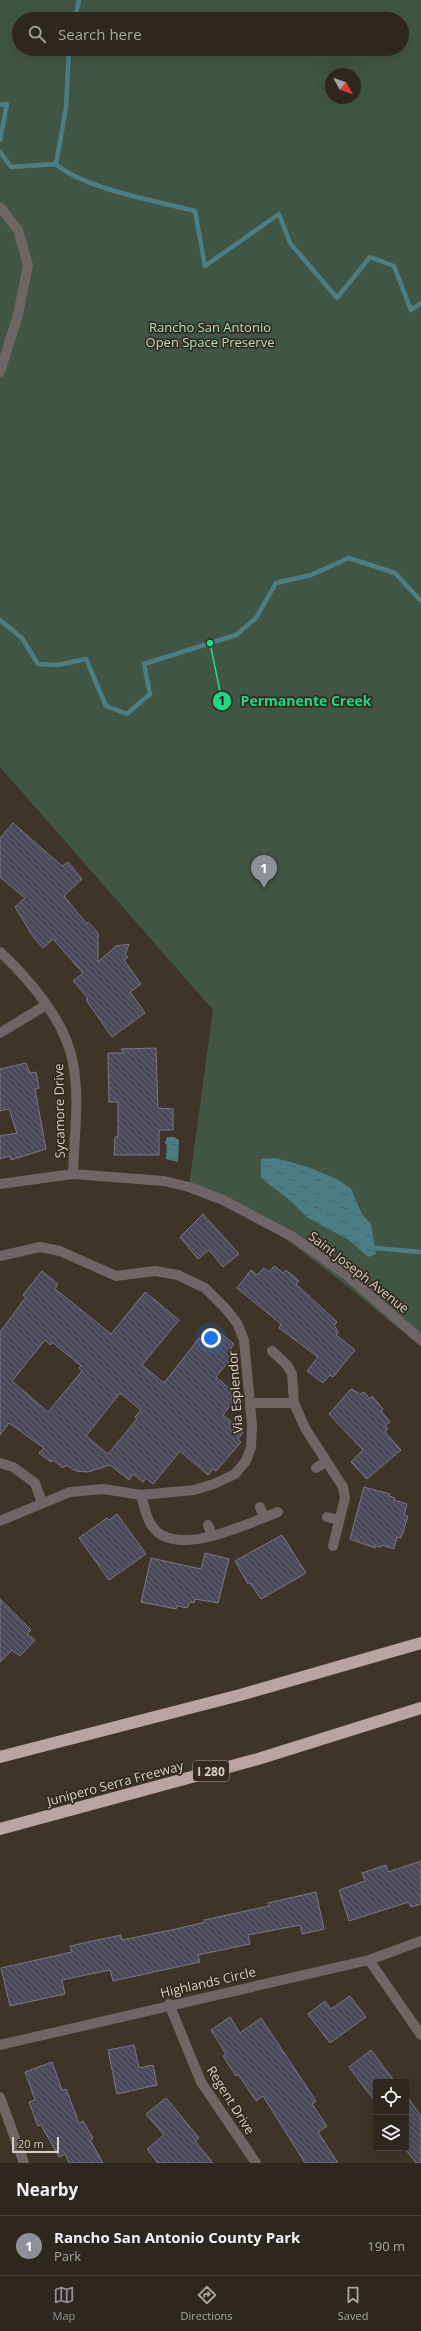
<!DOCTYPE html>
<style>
:root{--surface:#2e271d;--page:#362f26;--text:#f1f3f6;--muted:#a7a5a4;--line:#49443b;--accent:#8c9099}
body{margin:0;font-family:"Open Sans",sans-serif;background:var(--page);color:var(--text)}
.controls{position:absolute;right:12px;bottom:12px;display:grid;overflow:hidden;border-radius:4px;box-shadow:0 4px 16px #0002}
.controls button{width:36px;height:36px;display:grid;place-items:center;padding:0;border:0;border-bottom:1px solid var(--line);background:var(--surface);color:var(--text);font:20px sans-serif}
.compass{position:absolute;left:325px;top:68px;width:36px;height:36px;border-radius:50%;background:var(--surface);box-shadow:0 4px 16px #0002;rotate:130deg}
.scale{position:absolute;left:12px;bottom:10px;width:47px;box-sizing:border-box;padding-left:4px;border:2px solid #d6d0c8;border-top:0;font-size:11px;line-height:14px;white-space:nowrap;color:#d6d0c8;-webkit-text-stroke:3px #342a1d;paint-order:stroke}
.you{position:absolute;left:211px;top:1338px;width:14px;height:14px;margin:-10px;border:3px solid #fff;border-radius:50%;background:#1a73e8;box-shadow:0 0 0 6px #1a73e833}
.badge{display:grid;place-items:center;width:26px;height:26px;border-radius:50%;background:var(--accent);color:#fff;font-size:13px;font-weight:700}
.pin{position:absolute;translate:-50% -33px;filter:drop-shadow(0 1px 2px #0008)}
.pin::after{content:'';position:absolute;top:21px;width:14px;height:12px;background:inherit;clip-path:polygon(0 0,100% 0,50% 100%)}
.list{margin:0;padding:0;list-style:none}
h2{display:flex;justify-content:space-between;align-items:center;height:52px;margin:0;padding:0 16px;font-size:17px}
h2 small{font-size:13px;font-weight:400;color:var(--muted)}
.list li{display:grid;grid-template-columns:26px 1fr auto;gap:12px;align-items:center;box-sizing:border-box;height:60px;padding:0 16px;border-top:1px solid var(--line)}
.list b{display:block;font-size:15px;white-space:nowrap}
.list p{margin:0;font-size:13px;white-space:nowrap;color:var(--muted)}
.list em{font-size:13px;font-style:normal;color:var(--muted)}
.icon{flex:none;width:22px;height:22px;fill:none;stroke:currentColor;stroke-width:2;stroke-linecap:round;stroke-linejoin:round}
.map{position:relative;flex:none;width:421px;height:2163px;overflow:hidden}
.search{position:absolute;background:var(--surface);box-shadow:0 4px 16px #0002;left:12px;right:12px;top:12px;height:44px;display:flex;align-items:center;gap:10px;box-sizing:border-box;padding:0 14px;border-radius:22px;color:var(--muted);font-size:15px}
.sheet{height:112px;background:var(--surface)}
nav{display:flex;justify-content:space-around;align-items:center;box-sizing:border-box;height:56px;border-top:1px solid var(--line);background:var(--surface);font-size:11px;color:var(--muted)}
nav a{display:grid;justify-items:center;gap:2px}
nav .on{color:var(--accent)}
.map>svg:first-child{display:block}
.green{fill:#415544;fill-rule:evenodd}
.water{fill:url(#water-ripples)}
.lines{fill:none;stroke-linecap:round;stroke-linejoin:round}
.stream{stroke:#4b7d85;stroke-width:4.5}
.building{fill:url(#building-back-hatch);stroke:#797788;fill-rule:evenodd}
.minor{stroke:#6e6564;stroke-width:10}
.highway{stroke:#baa4a2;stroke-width:12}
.labels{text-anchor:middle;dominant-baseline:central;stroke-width:3.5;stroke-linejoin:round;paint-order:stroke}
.shield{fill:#342a1d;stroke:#a59e95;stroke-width:1}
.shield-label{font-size:12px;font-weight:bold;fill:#d6d0c8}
.park-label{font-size:13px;fill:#a9e1b3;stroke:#342a1d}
.street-label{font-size:13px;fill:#d6d0c8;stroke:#342a1d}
.leader{fill:none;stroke:#1fd887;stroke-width:1.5}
.callout-dot{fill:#1fd887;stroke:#342a1d;stroke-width:1.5}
.mark-label{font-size:12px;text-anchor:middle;font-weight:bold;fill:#111}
.callout-label{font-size:14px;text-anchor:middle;font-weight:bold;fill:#1fd887;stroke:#342a1d;stroke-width:3.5;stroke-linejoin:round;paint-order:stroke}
</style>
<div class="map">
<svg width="421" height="2163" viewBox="0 0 421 2163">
<defs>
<pattern id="water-ripples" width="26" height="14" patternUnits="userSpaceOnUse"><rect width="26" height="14" fill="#4b7d85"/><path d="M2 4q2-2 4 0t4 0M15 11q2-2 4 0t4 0" fill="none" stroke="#476468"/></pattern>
<pattern id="building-back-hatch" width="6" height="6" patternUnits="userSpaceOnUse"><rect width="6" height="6" fill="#4b4a5a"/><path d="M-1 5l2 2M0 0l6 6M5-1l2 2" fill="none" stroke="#646370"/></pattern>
</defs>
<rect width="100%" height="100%" fill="#3e3427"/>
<path class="green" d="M 0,0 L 421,0 L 421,1347 L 347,1286 L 282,1236 L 189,1186 L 213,1010 L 0,767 ZM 19,19 L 402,19 L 402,49 L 19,49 ZM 331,74 L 355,74 L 355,98 L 331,98 Z"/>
<path class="water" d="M 167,1137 L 174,1137 L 179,1140 L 178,1162 L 166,1159 L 167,1145 L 165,1143 Z
M 276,1158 L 308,1167 L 339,1180 L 351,1189 L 362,1214 L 371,1224 L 376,1254 L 368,1257 L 349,1240 L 308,1218 L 291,1201 L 261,1178 L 261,1159 Z"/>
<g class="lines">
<path class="stream" d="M 75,19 L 79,0
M 0,105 L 7,104 L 0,140
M 0,152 L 11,167 L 56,164 C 82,188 160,202 195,211 L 205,266 L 279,214 L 290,243 L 337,298 L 370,257 L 394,266 L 411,310 L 421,303
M 56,164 L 66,108 L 69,49
M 0,620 L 22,638 L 38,664 L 58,665 L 86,659 L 106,706 L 127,714 L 150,694 L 144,664 L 236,635 L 256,618 L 276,583 L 311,575 L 349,558 L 395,573 L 421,601
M 375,1248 L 420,1252"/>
</g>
<path class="building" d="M 13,823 L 62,866 L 68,862 L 82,879 L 64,896 L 87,924 L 88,922 L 98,933 L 98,962 L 116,946 L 129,944 L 125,955 L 128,957 L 124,960 L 141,984 L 130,992 L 145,1013 L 112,1037 L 86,1000 L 88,998 L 73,981 L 83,973 L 53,939 L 43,948 L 34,938 L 15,907 L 25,898 L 0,877 L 0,838 Z
M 156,1048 L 158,1108 L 173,1109 L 173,1130 L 159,1130 L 159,1155 L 114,1155 L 115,1137 L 118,1137 L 118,1102 L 109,1102 L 108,1053 L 124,1053 L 121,1049 Z
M 26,1063 L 30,1073 L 36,1072 L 39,1088 L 35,1089 L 46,1149 L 11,1160 L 10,1156 L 0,1159 L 0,1136 L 17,1133 L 9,1109 L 0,1111 L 0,1069 Z
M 203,1214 L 239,1254 L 223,1267 L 209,1250 L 198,1259 L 180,1237 Z
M 274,1266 L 283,1273 L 286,1270 L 299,1281 L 296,1284 L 337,1322 L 334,1325 L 338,1332 L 336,1335 L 355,1350 L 333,1377 L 330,1375 L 323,1383 L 307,1371 L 318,1357 L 279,1328 L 281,1324 L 237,1288 L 251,1270 L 257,1275 L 264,1268 L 269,1272 Z
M 42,1271 L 58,1284 L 55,1289 L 111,1334 L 145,1292 L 179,1320 L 142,1365 L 164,1383 L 199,1338 L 209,1347 L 220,1333 L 234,1344 L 229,1351 L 234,1355 L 216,1377 L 235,1393 L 231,1398 L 234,1401 L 223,1415 L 243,1432 L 238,1439 L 241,1442 L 216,1471 L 213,1469 L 208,1475 L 180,1451 L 153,1484 L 146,1478 L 143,1482 L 133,1474 L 129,1480 L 110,1465 L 88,1472 L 76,1471 L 66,1465 L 63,1468 L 53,1460 L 51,1462 L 39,1453 L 44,1448 L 9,1423 L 0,1435 L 0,1332 L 26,1297 L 23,1295 ZM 45,1340 L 50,1345 L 52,1342 L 63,1351 L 81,1366 L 79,1368 L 82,1371 L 48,1412 L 12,1381 ZM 120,1393 L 141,1410 L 135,1417 L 137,1419 L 108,1454 L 86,1436 Z
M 351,1389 L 360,1394 L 364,1392 L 370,1399 L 372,1396 L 383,1409 L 381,1411 L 390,1422 L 385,1426 L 388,1429 L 385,1432 L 401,1450 L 367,1479 L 351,1462 L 363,1450 L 329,1414 Z
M 364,1487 L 390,1494 L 389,1496 L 395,1498 L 394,1500 L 407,1504 L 404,1515 L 408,1516 L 401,1538 L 397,1537 L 394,1549 L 382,1545 L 381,1547 L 375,1546 L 375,1548 L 350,1539 Z
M 117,1514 L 146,1554 L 109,1580 L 79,1538 L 107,1518 L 109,1520 Z
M 282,1535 L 306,1573 L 261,1599 L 250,1583 L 248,1584 L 235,1561 Z
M 205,1553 L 229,1559 L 218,1603 L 195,1599 L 194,1603 L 190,1602 L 187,1608 L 177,1606 L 176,1609 L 141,1602 L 151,1558 L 201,1569 Z
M 0,1599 L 31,1630 L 27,1634 L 35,1640 L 20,1656 L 12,1650 L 0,1662 Z
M 421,1861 L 421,1904 L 411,1907 L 409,1902 L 349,1921 L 339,1890 L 365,1881 L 362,1873 L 386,1865 L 388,1872 Z
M 316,1892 L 324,1929 L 302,1934 L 300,1925 L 248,1935 L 250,1944 L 198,1955 L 200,1962 L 113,1981 L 110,1970 L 62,1980 L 65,1994 L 10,2006 L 1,1968 L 72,1952 L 70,1946 L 121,1935 L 122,1940 L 176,1929 L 205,1922 L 204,1920 L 269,1906 L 268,1903 Z
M 350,1996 L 366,2017 L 330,2043 L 308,2014 L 325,2001 L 331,2009 Z
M 230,2017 L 240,2033 L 261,2018 L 316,2101 L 312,2104 L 327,2126 L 318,2132 L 338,2163 L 305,2163 L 263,2096 L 256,2101 L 238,2074 L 236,2076 L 223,2056 L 226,2054 L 211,2030 Z
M 134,2045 L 139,2068 L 153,2065 L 157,2085 L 117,2094 L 108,2050 Z
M 371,2050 L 395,2082 L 376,2082 L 376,2103 L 349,2067 Z
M 52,2062 L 62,2090 L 66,2089 L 79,2123 L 83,2121 L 93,2138 L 90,2140 L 103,2163 L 69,2163 L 65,2154 L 59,2157 L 41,2125 L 38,2126 L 29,2102 L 35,2100 L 25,2072 Z
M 406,2095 L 421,2116 L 421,2163 L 416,2163 L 406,2150 Z
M 166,2098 L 199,2138 L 195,2141 L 213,2163 L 158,2163 L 147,2149 L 164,2135 L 146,2114 Z"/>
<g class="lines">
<path class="minor" d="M 0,207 L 18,230 L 28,265 L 18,315 L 0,372
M 0,952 C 30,980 66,1022 73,1063 C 80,1099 74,1138 73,1174
M 0,1033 L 46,1005
M 0,1184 L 73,1174 L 164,1181 L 189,1187 L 223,1200 L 293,1237 L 349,1277 L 421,1340
M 0,1256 L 40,1247 L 60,1251 L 116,1276 L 155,1271 L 178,1275 L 205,1288 L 226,1309 L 237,1323 L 244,1340 L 252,1425 L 251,1447 L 246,1461 L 235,1474 L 214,1484 L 194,1490 L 141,1495 L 104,1489 L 70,1492 L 0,1521
M 272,1351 L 287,1365 L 292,1374 L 294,1403 L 305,1428 L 343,1487 L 345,1498 L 333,1546
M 251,1403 L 294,1403
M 0,1463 L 13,1467 L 35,1483 L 42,1503
M 316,1468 L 326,1462
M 141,1495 C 144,1504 146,1518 152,1526 C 175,1560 249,1523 278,1512
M 260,1507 L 264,1517
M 327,1517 L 339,1520
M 208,1525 L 212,1535
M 369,1960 L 421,2035
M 169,2004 L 201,2082 L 256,2163
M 0,2045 L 369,1960 L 421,1941
M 0,2097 L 24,2163"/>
<path class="highway" d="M 0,1757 L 240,1695 L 421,1643
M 0,1829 L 258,1759 L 421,1708"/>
</g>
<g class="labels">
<rect class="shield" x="193" y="1761" width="36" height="20" rx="3"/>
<g class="shield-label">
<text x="211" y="1771">I 280</text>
</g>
<g class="park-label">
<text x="210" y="327">Rancho San Antonio<tspan x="210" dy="15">Open Space Preserve</tspan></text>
</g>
<g class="street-label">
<text transform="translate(59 1111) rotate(-91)">Sycamore Drive</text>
<text transform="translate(359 1272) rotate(38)">Saint Joseph Avenue</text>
<text transform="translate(235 1392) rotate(-94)">Via Esplendor</text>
<text transform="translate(115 1783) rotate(-15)">Junipero Serra Freeway</text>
<text transform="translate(208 1982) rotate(-13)">Highlands Circle</text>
<text transform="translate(231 2100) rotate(58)">Regent Drive</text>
</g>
</g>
<path class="leader" d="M210 643L222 701"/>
<g class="callout-dot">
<circle cx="210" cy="643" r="4"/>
<circle cx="222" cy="701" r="10"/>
</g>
<g class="mark-label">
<text x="222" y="705">1</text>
</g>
<g class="callout-label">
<text x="306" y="706">Permanente Creek</text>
</g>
</svg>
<div class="controls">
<button><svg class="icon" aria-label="locate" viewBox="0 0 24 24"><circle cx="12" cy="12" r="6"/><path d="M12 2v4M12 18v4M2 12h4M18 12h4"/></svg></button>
<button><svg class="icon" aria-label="layers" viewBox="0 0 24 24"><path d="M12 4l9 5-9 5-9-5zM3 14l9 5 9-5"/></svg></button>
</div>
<svg class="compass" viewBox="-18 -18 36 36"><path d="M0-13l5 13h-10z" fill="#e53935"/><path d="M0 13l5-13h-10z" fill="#a7a5a4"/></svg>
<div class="scale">20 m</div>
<div class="you"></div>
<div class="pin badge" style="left:264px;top:888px">1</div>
<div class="search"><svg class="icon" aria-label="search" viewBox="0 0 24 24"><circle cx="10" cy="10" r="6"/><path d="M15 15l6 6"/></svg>Search here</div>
</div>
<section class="sheet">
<h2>Nearby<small></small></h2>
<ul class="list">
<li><span class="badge">1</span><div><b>Rancho San Antonio County Park</b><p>Park</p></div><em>190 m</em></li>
</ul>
</section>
<nav>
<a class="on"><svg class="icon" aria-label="map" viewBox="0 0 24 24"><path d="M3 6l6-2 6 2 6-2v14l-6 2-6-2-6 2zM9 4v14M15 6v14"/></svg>Map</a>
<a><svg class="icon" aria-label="directions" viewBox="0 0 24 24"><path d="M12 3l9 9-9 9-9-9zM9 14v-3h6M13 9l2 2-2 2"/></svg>Directions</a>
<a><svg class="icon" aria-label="saved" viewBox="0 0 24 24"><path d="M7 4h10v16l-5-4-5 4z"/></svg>Saved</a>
</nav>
